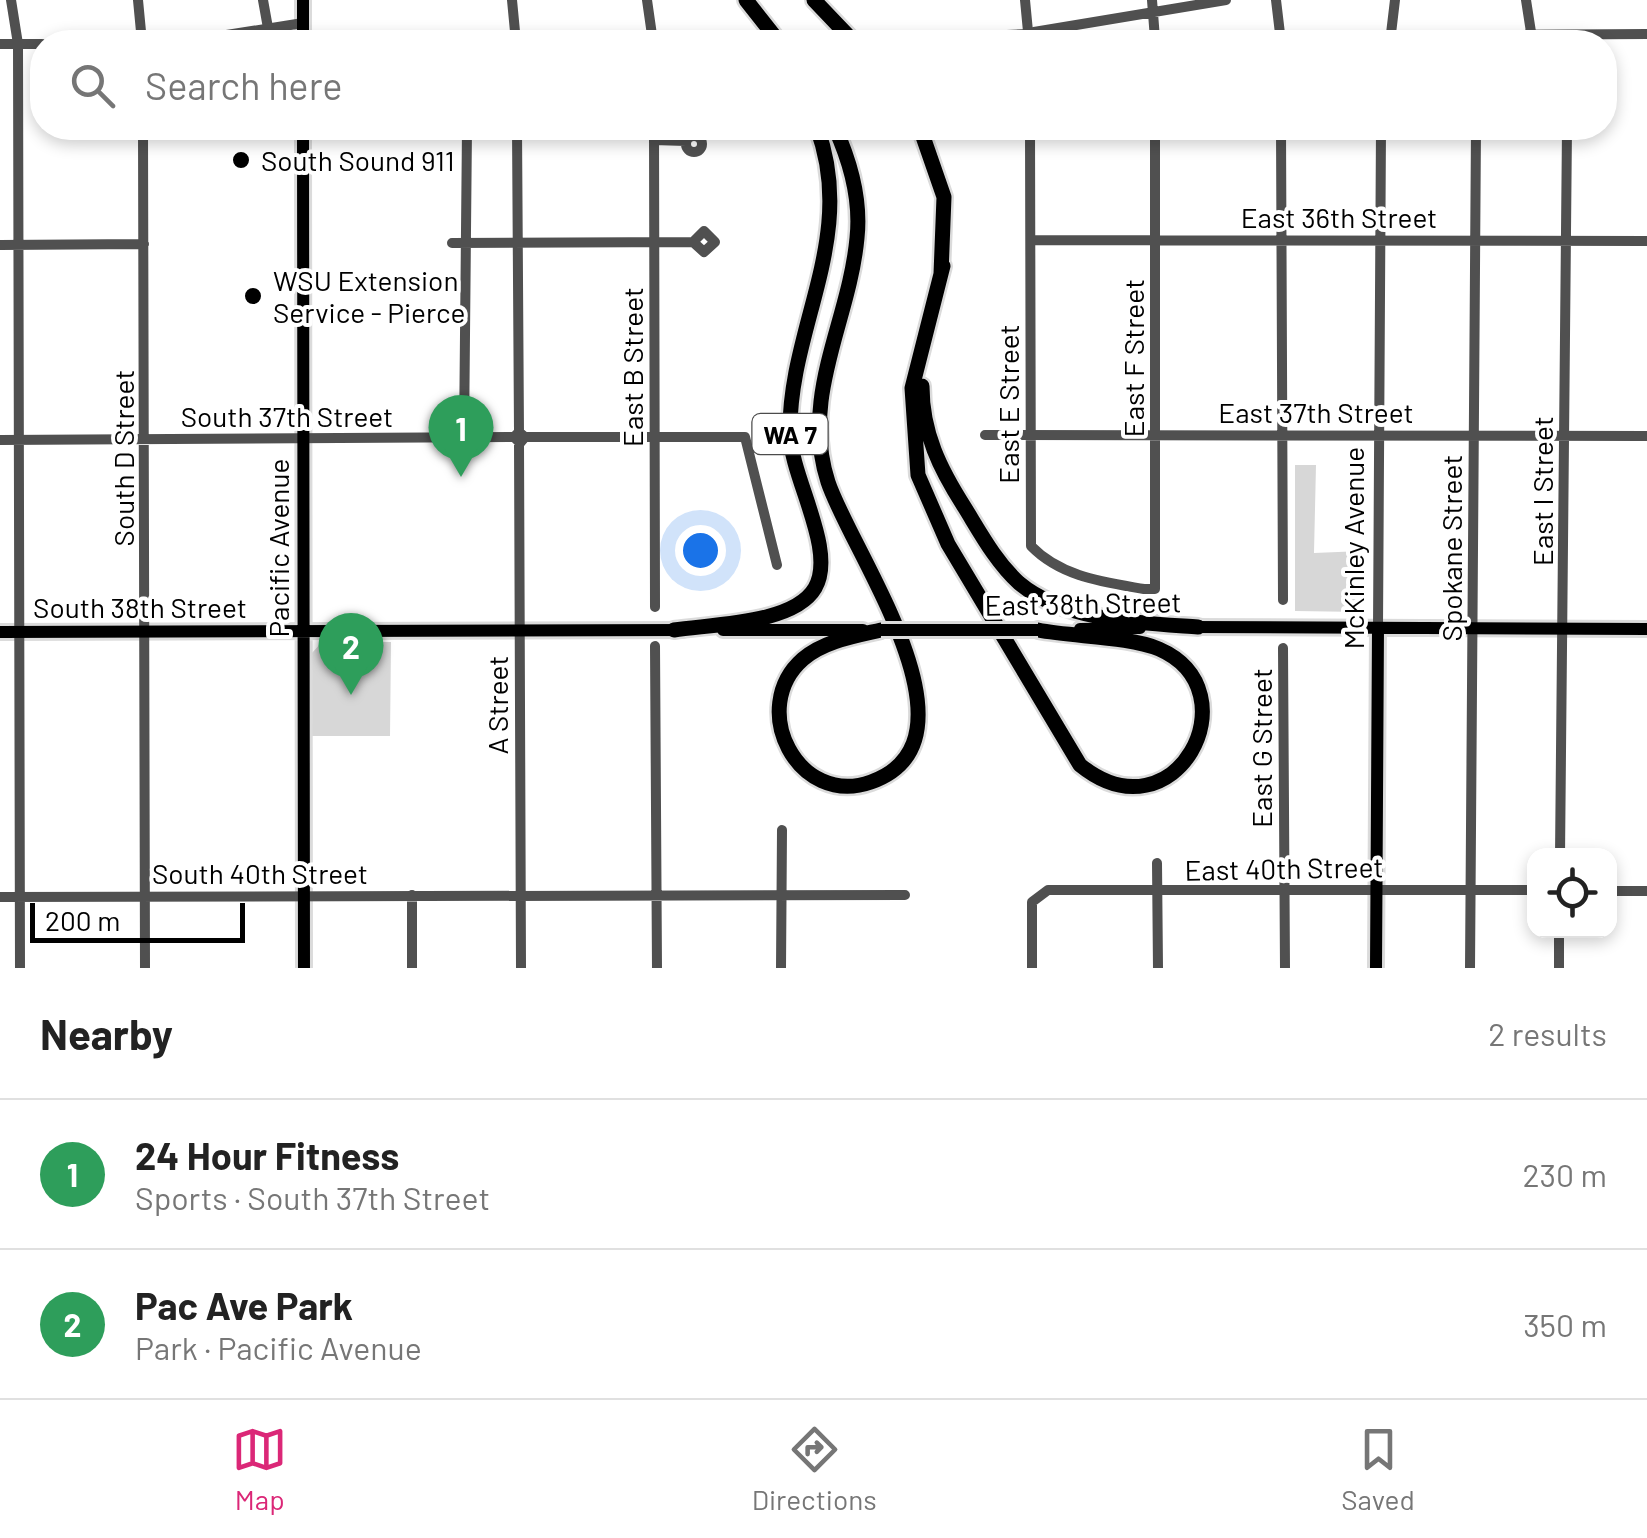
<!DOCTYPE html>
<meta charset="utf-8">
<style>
:root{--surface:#fff;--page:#f2f2f2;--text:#222;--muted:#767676;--line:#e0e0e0;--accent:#db2777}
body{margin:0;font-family:Barlow,sans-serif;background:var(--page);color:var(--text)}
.controls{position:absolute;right:30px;bottom:30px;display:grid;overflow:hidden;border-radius:20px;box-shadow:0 5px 15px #0003}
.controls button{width:90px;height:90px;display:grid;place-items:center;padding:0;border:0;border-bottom:2px solid var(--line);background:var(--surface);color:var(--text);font:50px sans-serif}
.scale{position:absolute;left:30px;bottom:25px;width:215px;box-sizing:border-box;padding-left:10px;border:5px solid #000;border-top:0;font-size:28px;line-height:35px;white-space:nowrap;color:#000;-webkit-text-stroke:8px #fff;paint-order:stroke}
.you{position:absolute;left:700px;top:550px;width:35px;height:35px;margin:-25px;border:8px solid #fff;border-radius:50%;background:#1a73e8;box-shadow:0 0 0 15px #1a73e833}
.badge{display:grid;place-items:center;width:65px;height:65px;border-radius:50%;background:var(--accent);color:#fff;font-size:32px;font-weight:700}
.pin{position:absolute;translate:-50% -82px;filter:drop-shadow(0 2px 5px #0008)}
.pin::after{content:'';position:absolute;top:52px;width:35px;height:30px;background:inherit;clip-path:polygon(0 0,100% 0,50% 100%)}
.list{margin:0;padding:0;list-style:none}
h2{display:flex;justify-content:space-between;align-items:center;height:130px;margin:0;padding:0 40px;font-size:42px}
h2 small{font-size:32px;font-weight:400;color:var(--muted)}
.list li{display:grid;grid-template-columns:65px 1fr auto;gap:30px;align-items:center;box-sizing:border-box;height:150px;padding:0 40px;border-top:2px solid var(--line)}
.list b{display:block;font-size:38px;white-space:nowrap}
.list p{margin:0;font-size:32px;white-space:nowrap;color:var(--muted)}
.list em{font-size:32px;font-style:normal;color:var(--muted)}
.icon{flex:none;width:55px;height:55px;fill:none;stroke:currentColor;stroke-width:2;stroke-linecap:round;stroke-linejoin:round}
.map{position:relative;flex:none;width:1647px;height:968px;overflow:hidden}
.search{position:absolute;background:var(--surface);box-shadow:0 5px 15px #0003;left:30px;right:30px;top:30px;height:110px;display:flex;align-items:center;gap:25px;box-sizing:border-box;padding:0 35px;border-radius:40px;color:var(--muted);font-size:38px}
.sheet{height:430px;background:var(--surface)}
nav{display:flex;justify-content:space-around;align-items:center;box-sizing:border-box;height:140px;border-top:2px solid var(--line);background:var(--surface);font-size:28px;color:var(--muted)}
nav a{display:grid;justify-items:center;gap:5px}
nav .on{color:var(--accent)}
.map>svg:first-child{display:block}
.green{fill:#d7d7d7}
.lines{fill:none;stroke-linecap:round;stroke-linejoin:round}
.major-casing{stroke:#dbdbdb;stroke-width:18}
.highway-casing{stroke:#dbdbdb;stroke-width:20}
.minor{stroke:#505050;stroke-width:10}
.major{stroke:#000;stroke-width:12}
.highway{stroke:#000;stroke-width:15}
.major-bridge-casing{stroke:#dbdbdb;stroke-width:18;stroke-linecap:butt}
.major-bridge{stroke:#000;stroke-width:12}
.poi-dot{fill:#000;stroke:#fff;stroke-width:4}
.labels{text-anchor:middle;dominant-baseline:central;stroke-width:8;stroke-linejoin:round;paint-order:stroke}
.shield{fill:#fff;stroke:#4c4c4c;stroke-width:2.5}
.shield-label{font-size:25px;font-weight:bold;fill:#000}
.poi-label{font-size:28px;fill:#000;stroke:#fff;text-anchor:start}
.street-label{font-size:28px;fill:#000;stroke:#fff}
</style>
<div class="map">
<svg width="1647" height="968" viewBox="0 0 1647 968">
<rect width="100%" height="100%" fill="#fff"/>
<path class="green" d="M 1295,465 L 1316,465 L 1314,553 L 1362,551 L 1362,612 L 1295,611 Z
M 322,642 L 391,642 L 390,736 L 312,736 L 311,654 Z"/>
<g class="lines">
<g class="major-casing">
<path id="major" d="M 303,42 L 303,0
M 303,128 L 304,968
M 1190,627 L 1647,629
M 1080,629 L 1140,628
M 723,630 L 863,630
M 0,632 L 683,630
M 1376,968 L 1378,628"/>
</g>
<g class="highway-casing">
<path id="highway" d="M 746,0 L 779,42
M 814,0 L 854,42
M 835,128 C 850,161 861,201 857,238 C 849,323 800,395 828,482 C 851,552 989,740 871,782 C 798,808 747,708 803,659 C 824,641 855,636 881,630
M 920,128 L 944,197 L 941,274
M 943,266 L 912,388 L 918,475 L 948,544 L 1080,765 C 1175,842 1255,691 1159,649 C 1128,636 1073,637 1038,630
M 922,386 C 922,433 940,469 965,508 C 981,534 996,562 1019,583 C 1064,621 1142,623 1198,627
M 674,630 C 713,624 794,624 815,588 C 837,550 791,478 790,434 C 788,328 858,238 817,128"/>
</g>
<path class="minor" d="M 11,0 L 18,44 L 20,968
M 138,0 L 142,42
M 263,0 L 268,28
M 512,0 L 516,42
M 647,0 L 653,42
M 1025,0 L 1029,42
M 1152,0 L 1155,39
M 1276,0 L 1281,42
M 1526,0 L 1531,32
M 1034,32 L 1226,0
M 939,38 L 1029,34 L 1059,38 L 1647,34
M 182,42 L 303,23
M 478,42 L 653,40
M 1390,42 L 1395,0
M 0,44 L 42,44
M 143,128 L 145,968
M 517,128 L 519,432
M 654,128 L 655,607
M 1030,128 L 1031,546 C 1061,577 1104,582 1144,589 L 1155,589 L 1155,128
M 1281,128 L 1283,600
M686 144a8 8 0 1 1 16 0a8 8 0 1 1-16 0Z
M 654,140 L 686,141
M 1031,240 L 1647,241
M 452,243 L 693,242 L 704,252 L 715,242 L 704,231 L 693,242
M 0,245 L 144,244
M 985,435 L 1647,436
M 525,437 L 745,437 L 777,565
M 464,438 L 467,128
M 0,440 L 514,437 L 520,443 L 525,437 L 519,432 L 514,437
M 519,443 L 521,968
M 1378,628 L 1381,128
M 655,646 L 657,968
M 1283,648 L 1285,968
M 1560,856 L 1567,128
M 1157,863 L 1158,968
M 1610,891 L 1647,891
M 412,895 L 412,968
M 0,897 L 905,895
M 781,968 L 782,830
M 1032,968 L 1032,902 L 1048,890 L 1534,890
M 1470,968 L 1476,128
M 1559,968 L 1559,931"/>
<use href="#major" class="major"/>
<use href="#highway" class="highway"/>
<g class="major-bridge-casing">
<path id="major-bridge" d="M 881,630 L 1038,630"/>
</g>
<use href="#major-bridge" class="major-bridge"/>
</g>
<g class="poi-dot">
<circle cx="241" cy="160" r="10"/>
<circle cx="253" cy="296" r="10"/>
</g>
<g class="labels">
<rect class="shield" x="752.5" y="414" width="75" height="40" rx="8"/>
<g class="shield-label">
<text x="790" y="434">WA 7</text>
</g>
<g class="poi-label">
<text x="261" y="160">South Sound 911</text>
<text x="273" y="280">WSU Extension<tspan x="273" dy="32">Service - Pierce</tspan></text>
</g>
<g class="street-label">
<text x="1339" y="217">East 36th Street</text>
<text transform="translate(1133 358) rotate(-90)">East F Street</text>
<text transform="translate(632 367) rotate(-90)">East B Street</text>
<text transform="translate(1008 404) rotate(-90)">East E Street</text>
<text x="1316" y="412">East 37th Street</text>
<text x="287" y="416">South 37th Street</text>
<text transform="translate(123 458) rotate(-90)">South D Street</text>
<text transform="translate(1542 491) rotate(-90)">East I Street</text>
<text transform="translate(278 548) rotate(-90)">Pacific Avenue</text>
<text transform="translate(1353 548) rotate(-90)">McKinley Avenue</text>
<text transform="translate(1451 548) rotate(-90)">Spokane Street</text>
<text transform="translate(1083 603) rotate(-1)">East 38th Street</text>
<text x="140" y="607">South 38th Street</text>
<text transform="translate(497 705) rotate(-90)">A Street</text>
<text transform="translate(1261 748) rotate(-90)">East G Street</text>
<text transform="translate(1284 868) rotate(-1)">East 40th Street</text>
<text x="260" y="873">South 40th Street</text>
</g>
</g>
</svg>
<div class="controls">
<button><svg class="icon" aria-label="locate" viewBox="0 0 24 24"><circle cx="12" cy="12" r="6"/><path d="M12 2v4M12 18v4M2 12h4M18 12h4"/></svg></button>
</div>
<div class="scale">200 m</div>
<div class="you"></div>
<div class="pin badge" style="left:461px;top:477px;background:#2e9e5b">1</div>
<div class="pin badge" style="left:351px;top:695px;background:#2e9e5b">2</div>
<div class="search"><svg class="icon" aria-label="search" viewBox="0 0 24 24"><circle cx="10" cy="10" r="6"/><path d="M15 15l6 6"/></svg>Search here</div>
</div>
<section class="sheet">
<h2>Nearby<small>2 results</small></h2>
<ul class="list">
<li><span class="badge" style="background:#2e9e5b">1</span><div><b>24 Hour Fitness</b><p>Sports · South 37th Street</p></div><em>230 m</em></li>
<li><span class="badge" style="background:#2e9e5b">2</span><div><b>Pac Ave Park</b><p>Park · Pacific Avenue</p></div><em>350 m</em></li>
</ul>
</section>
<nav>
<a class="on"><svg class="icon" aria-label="map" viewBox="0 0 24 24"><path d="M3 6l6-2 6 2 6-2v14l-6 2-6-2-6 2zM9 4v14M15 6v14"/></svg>Map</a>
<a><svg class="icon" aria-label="directions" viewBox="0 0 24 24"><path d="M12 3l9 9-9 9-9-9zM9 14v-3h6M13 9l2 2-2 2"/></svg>Directions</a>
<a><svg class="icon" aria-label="saved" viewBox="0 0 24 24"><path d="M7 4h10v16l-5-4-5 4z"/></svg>Saved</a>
</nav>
